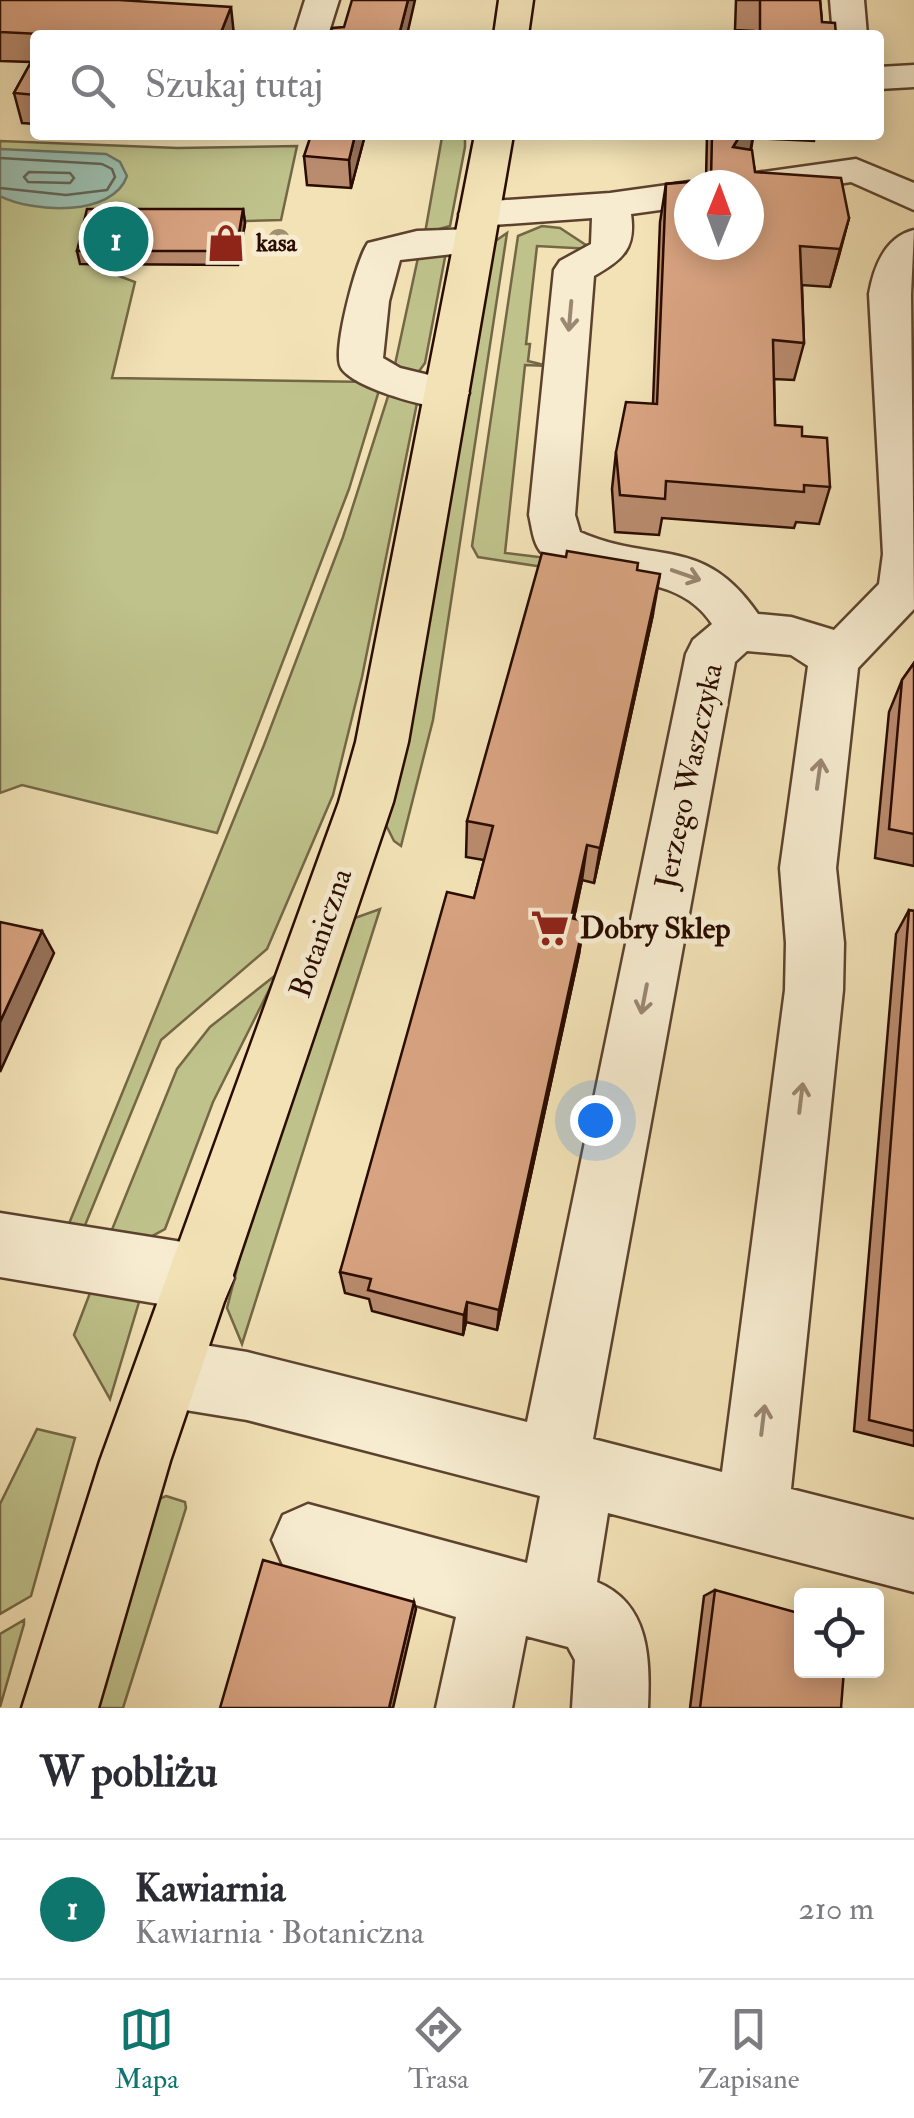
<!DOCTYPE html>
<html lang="pl">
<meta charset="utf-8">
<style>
:root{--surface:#fff;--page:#f2f2f3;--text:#2b2b33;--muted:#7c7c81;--line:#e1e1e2;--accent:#0f766e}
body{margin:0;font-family:"IM FELL Double Pica",serif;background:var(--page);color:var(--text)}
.controls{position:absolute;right:30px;bottom:30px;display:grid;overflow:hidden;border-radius:10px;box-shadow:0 5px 25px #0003}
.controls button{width:90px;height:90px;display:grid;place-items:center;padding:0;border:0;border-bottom:2px solid var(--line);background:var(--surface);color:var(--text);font:50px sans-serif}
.compass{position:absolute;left:674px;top:170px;width:90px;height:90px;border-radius:50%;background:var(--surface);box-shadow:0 5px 25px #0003;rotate:1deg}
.you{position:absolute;left:595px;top:1120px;width:35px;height:35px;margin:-25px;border:8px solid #fff;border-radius:50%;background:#1a73e8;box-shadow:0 0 0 15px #1a73e833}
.badge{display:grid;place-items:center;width:65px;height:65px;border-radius:50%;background:var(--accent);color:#fff;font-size:32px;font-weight:700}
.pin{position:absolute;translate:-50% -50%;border:5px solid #fff;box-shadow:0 2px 10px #0006}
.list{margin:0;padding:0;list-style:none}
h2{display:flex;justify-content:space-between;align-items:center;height:130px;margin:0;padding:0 40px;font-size:42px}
h2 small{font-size:32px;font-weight:400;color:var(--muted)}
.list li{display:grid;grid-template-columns:65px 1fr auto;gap:30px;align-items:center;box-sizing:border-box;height:140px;padding:0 40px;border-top:2px solid var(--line)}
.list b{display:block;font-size:38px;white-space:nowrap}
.list p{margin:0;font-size:32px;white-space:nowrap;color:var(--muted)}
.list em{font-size:32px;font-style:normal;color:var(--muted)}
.icon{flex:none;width:55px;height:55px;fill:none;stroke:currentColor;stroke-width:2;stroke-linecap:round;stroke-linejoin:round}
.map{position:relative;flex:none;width:914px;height:1708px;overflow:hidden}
.search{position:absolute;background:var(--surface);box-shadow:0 5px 25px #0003;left:30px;right:30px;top:30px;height:110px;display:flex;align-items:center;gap:25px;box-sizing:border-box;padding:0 35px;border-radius:10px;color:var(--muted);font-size:38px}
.sheet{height:270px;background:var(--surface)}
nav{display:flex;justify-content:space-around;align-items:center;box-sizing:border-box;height:140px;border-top:2px solid var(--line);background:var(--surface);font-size:28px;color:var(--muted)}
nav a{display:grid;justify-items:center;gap:5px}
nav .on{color:var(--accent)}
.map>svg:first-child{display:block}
.green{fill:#bfc28b;stroke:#746746;stroke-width:2.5}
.water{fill:#9bbeae;stroke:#6e7768;stroke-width:2.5}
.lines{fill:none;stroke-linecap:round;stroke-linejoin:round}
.shore{stroke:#626557;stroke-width:2.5}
.minor-casing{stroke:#5c422e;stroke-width:5}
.major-casing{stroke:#2a0c00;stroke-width:5}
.minor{fill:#f7ecd0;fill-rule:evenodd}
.major{fill:#f2e2b6;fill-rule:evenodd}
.tree{fill:#a1906d}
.wall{fill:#ba8c6f;stroke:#2a0c00;stroke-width:2.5}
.shaded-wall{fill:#97725a;stroke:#2a0c00;stroke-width:2.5}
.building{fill:#d8a381;stroke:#2a0c00;stroke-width:2.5;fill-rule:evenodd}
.oneway{stroke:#9b8772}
.labels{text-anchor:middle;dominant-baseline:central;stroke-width:10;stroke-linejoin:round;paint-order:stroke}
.far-poi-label{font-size:25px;font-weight:bold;fill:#2a0c00;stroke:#f7ecd0;text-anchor:start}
.street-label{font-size:30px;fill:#2a0c00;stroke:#f7ecd0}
.poi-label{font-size:30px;font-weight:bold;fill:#2a0c00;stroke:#f7ecd0;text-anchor:start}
</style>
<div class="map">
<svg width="914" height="1708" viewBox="0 0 914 1708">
<rect width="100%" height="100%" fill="#f2e2b6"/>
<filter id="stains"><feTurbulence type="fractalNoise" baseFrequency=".002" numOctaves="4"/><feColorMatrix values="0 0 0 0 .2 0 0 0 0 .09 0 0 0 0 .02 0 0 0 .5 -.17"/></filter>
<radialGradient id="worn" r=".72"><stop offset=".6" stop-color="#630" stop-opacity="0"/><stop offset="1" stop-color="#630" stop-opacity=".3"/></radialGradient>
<path class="green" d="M 442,137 L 465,138 L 465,147 L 450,226 L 425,233 Z
M 0,141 L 178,148 L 297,146 L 281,220 L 246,221 L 87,264 L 135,282 L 112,378 L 371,382 L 380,387 L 349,489 L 217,833 L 22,785 L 0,793 Z
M 542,226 L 560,228 L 592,249 L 537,246 L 526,344 L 530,344 L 528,361 L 548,366 L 525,365 L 505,553 L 563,560 L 556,569 L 478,557 L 472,546 L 518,236 Z
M 507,233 L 433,720 L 401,846 L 394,841 L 384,821 L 494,242 Z
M 446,252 L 425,363 L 417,374 L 394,369 L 419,253 Z
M 390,390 L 418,398 L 362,677 L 333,795 L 267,949 L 161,1040 L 81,1235 L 66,1231 L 264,745 L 343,537 Z
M 380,909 L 242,1344 L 227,1308 L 241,1253 L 352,919 Z
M 277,974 L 213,1102 L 165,1229 L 141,1242 L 109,1237 L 177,1069 L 210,1027 Z
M 93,1285 L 139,1302 L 110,1399 L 74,1335 Z
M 37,1429 L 75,1438 L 31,1596 L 0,1614 L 0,1504 Z
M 166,1496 L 185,1502 L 186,1508 L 123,1708 L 89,1708 L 159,1499 Z
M 24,1620 L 24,1624 L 0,1707 L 0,1634 Z"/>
<path class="water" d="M 0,149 L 106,154 L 120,162 L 127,176 C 113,217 33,213 0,196 Z"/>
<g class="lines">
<path class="shore" d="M 0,158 L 102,164 L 112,169 L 115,177 L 107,190 L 66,195 L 0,188
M 29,172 L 70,173 L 74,178 L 70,183 L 28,182 L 24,177 Z"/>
<g class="minor-casing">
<path id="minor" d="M 305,0 L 339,0 L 328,35 L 294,35 Z
M 830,0 L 864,0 L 867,35 L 833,35 Z
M 914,65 L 914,87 L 879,89 L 879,67 Z
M 856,159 L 914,183 L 914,210 L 851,182 L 749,198 L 749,185 L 730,185 L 735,178 L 749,174 Z
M 689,182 L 700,185 L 689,185 L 689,206 L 631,214 C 636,249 623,259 594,276 L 575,515 L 580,532 C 655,565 703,534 758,614 L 791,617 L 834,630 L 879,584 L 883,554 L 869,294 C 874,266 885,237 914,230 L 911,294 L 914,609 L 858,668 L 836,868 L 844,943 L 843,990 L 791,1489 L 914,1520 L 914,1592 L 608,1513 L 597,1582 C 650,1604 650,1659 648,1708 L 572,1708 L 575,1660 L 568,1647 L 526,1636 L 512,1708 L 436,1708 L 456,1617 L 283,1565 L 272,1540 L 283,1515 L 308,1504 L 527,1563 L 540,1496 L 247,1420 L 167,1407 L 143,1397 L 133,1373 L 143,1349 L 167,1339 L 247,1352 L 527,1422 L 686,654 L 693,640 L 712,624 C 678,572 613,587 562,563 C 556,560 546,558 541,552 C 533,543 532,527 529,515 L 554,270 L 560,261 L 591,244 L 592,218 L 479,226 L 465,222 L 459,214 L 465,206 L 479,202 L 610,193 ZM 747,651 L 791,655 L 808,666 L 780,868 L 786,943 L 785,990 L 722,1472 L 593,1439 L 735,662 Z
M 474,229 L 488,232 L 494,241 L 488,250 L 400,260 L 389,301 L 383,358 L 400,368 L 462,383 L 469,393 L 462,403 C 457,405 452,408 447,408 C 427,408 346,386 340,365 C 334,345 356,261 368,243 L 417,231 Z
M 0,1213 L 201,1245 L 224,1255 L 234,1278 L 224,1301 L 201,1311 L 0,1277 Z"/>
</g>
<g class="major-casing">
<path id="major" d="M 499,0 L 533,0 L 528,35 L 494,35 Z
M 475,135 L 513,135 L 408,742 L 393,802 L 170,1461 L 98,1708 L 22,1708 L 100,1461 L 339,802 L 356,742 Z"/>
</g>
<use href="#minor" class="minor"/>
<use href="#major" class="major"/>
</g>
<circle class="tree" cx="279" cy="240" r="11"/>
<path class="wall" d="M 0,0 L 234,35 L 35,35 L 35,124 L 22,123 L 14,93 L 31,62 L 0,61 Z
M 736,0 L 820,0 L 822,22 L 836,35 L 753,35 L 753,31 L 735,30 Z
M 365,135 L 351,188 L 307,185 L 304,156 Z
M 707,135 L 815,135 L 814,141 L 753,138 L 751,150 L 755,172 L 849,218 L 830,287 L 802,285 L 804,343 L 794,380 L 774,379 L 775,425 L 802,436 L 830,487 L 819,524 L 796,522 L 794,528 L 662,518 L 659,535 L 615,532 L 612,489 L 616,452 L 653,403 L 660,222 L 666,184 L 706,180 Z
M 243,209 L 245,223 L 238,265 L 80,264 L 77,251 Z
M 637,570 L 653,614 L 594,883 L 582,880 L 574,919 L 584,921 L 579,954 L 497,1330 L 466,1322 L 463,1335 L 372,1311 L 369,1299 L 345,1293 L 340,1272 L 474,898 L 484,860 L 466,857 L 467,821 Z
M 914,663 L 914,866 L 875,858 L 889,712 L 902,680 Z
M 909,910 L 914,911 L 914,1446 L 854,1431 L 896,934 Z
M 715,1590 L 841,1708 L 690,1708 L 704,1596 Z"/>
<path class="shaded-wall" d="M 408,0 L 415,0 L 407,35 L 399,35 Z
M 231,7 L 234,35 L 220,35 Z
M 355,135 L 365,135 L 351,188 L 349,160 Z
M 746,135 L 753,135 L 747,171 L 733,147 L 739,137 Z
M 243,209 L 245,223 L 238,265 L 236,251 Z
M 849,218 L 839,256 L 830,287 L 840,249 Z
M 660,574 L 653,614 L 594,883 L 600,848 Z
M 587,845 L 582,880 L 566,952 L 571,918 Z
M 584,921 L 579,954 L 497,1330 L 499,1310 Z
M 42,931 L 54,953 L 0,1072 L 0,1022 Z
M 467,1302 L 466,1322 L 463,1335 L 464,1315 Z
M 414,1602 L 416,1609 L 393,1708 L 389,1708 Z"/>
<path class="building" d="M 0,0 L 119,0 L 231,7 L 220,35 L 41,35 L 42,34 L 0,32 Z
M 352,0 L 408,0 L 399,35 L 330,35 L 332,28 L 344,27 Z
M 760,0 L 820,0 L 822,22 L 835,23 L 836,35 L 760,35 Z
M 35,55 L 35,95 L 14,93 Z
M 311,135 L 355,135 L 349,160 L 304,156 Z
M 712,135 L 746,135 L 739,137 L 733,147 L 752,150 L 755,172 L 841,178 L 849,218 L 840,249 L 800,246 L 804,343 L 773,340 L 775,425 L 802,427 L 802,436 L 827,438 L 830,487 L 804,485 L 804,492 L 666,481 L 665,499 L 620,495 L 616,452 L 626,402 L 657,404 L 666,184 L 711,180 ZM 689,185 L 749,185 L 749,245 L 689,245 Z
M 87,209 L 243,209 L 236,251 L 77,251 Z
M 567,551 L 638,563 L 637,570 L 660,574 L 600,848 L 587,845 L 571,918 L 584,921 L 499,1310 L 467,1302 L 464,1315 L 368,1290 L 371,1279 L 340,1272 L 447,892 L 474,898 L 493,826 L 467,821 L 542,553 L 566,557 Z
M 914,663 L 914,834 L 889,829 L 902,680 Z
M 909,910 L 914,911 L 914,1431 L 869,1420 Z
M 0,922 L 42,931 L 0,1022 Z
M 263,1560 L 414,1602 L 389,1708 L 220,1708 Z
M 715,1590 L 802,1614 L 802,1670 L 844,1670 L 841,1708 L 700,1708 Z"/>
<defs><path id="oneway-shaft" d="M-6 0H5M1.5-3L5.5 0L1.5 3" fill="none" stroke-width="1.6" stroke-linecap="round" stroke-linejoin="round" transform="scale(2.5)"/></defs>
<g class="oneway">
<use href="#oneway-shaft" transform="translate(570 316) rotate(95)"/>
<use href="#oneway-shaft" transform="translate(686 575) rotate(19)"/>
<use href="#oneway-shaft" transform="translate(819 774) rotate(-82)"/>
<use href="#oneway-shaft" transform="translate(644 999) rotate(101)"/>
<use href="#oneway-shaft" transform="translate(801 1098) rotate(-83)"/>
<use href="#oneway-shaft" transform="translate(763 1420) rotate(-83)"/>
</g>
<defs>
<g id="shop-bare" transform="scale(3)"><path d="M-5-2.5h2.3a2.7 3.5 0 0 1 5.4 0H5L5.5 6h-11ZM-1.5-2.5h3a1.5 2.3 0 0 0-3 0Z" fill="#8f2418" stroke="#f7ecd0" stroke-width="2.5" paint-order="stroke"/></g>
<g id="supermarket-bare" transform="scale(3)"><path d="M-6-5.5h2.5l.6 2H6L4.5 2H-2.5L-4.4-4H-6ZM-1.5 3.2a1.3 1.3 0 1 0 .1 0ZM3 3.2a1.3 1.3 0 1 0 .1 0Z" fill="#8f2418" stroke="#f7ecd0" stroke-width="2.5" paint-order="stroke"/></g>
</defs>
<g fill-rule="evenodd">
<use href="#shop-bare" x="226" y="243"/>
<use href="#supermarket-bare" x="550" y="928"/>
</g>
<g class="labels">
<g class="far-poi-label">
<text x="256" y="243">kasa</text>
</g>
<g class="street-label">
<text transform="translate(689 776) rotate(-78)">Jerzego Waszczyka</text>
<text transform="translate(321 933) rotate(-71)">Botaniczna</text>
</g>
<g class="poi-label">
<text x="580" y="928">Dobry Sklep</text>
</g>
</g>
<rect width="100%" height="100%" filter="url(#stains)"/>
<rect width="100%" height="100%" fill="url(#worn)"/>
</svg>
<div class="controls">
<button><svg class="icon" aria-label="locate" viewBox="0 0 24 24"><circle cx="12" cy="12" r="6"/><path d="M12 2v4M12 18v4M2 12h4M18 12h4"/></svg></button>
</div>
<svg class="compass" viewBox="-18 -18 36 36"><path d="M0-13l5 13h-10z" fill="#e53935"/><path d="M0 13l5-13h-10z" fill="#7c7c81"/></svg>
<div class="you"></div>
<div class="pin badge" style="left:116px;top:239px">1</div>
<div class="search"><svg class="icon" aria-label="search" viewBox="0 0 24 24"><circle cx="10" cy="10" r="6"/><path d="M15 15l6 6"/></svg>Szukaj tutaj</div>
</div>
<section class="sheet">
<h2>W pobliżu<small></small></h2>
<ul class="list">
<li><span class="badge">1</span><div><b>Kawiarnia</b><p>Kawiarnia · Botaniczna</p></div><em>210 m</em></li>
</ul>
</section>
<nav>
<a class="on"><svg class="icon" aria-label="map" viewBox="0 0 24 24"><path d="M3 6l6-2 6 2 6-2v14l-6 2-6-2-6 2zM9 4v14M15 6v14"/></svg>Mapa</a>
<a><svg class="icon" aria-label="directions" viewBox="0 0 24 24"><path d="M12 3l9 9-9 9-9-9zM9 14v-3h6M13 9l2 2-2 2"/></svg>Trasa</a>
<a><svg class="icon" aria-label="saved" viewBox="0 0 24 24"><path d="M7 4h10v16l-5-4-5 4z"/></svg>Zapisane</a>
</nav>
